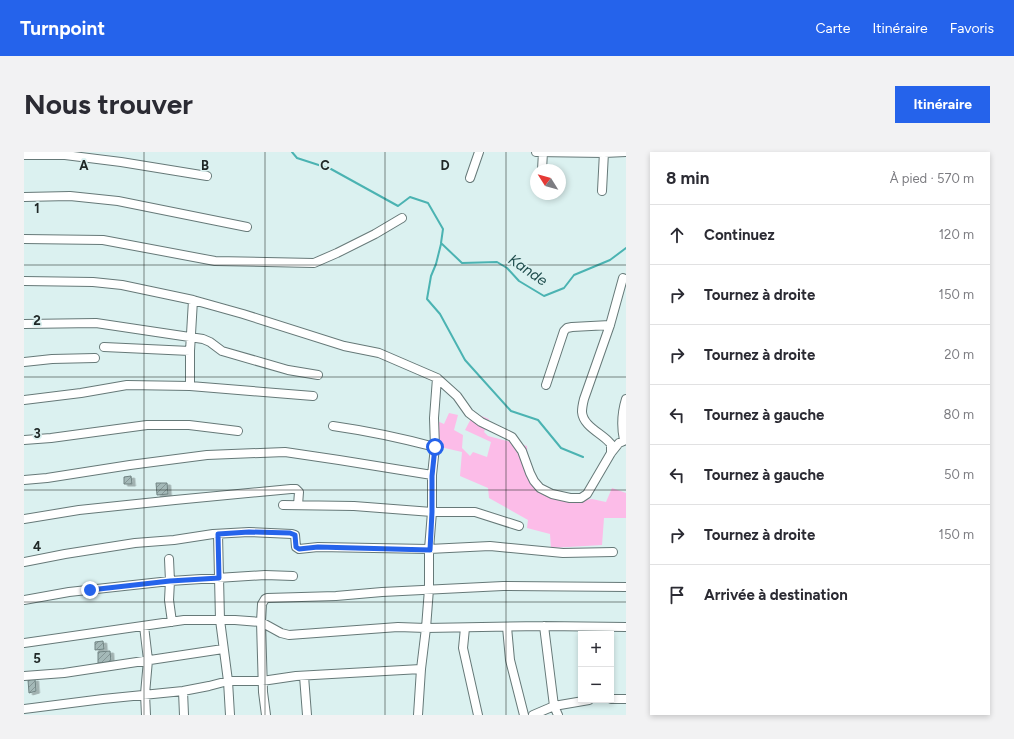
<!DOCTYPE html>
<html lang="fr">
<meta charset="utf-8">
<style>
:root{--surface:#fff;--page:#f2f2f3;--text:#2b2b33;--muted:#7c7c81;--line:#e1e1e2;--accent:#2563eb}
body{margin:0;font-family:Figtree,sans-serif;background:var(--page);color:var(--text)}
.controls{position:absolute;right:12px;bottom:12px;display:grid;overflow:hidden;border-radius:0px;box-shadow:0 2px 6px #0003}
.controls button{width:36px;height:36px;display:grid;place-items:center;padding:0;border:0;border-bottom:1px solid var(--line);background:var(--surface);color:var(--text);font:20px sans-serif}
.compass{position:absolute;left:506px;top:12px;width:36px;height:36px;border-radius:50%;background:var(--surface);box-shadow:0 2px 6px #0003;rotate:307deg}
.stop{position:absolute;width:12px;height:12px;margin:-9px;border:3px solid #2563eb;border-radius:50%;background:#fff}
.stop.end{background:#2563eb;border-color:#fff;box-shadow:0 1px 4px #0008}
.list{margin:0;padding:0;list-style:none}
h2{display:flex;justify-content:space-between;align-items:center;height:52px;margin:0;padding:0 16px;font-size:17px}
h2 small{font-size:13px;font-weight:400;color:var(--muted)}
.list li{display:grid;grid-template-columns:26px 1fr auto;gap:12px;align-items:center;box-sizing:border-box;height:60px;padding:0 16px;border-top:1px solid var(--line)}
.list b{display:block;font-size:15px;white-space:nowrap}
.list em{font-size:13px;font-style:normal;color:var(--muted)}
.icon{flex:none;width:22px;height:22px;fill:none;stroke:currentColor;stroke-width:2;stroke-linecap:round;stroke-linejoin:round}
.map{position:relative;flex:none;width:602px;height:563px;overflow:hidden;border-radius:0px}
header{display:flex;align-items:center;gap:24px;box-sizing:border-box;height:56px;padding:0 20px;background:var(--accent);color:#fff}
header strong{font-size:19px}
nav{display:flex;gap:22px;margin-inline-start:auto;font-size:14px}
.intro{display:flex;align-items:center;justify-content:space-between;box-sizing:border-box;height:96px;padding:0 24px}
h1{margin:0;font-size:28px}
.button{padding:10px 18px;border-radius:0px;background:var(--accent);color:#fff;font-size:14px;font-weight:700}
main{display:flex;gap:24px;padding:0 24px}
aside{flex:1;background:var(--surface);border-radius:0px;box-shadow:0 2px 6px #0003}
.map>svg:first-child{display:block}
.green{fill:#fcbce8}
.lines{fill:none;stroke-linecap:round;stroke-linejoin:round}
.stream{stroke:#4bb3b2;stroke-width:2}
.building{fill:url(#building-hatch);stroke:#708382;filter:url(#shadow)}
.minor-casing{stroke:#667978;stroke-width:10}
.minor{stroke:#fff;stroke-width:8}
.route{stroke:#2563eb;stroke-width:5}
.grid{fill:none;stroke:#202827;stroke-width:1;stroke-opacity:0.55}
.labels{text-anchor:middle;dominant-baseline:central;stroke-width:3.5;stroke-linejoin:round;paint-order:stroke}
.water-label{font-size:15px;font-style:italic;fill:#204e4e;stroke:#dbf1f0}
.grid-label{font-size:13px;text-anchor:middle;font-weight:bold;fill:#202827;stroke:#dbf1f0;stroke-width:3.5;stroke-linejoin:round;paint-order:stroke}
</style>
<header>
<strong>Turnpoint</strong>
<nav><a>Carte</a><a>Itinéraire</a><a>Favoris</a></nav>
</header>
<div class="intro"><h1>Nous trouver</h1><a class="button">Itinéraire</a></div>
<main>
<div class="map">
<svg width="602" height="563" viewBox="0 0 602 563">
<defs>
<pattern id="building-hatch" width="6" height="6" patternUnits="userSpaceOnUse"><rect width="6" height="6" fill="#a4b9b8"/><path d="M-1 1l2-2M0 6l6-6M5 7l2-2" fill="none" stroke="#859696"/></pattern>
<filter id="shadow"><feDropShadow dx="3.5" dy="2" stdDeviation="0" flood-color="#0004"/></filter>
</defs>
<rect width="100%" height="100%" fill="#dbf1f0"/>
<path class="green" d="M 425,261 L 434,263 L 430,278 L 439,283 L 438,296 L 446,304 L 449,300 L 463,305 L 467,290 L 441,278 L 450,261 L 465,267 L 460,280 L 464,284 L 503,294 L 504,323 L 544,350 L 568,347 L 582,350 L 588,336 L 602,341 L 602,366 L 580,366 L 578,393 L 527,396 L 526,382 L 503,376 L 504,368 L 465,346 L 464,336 L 436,324 L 438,300 L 412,294 L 411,268 L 420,272 Z"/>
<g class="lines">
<path class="stream" d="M 268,0 L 273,6 L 307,17 L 374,54 L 386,45 L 404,51 L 419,77 L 417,91 L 438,111 L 473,110 L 483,116 L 495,129 L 520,144 L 540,136 L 550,123 L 586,108 L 602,96
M 417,92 L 412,112 L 407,124 L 403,147 L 416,162 L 441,208 L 487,259 L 514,268 L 537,296 L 559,305"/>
</g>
<path class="building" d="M 107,324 L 108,332 L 100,332 L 100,325 Z
M 132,331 L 143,331 L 144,342 L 133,343 Z
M 79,489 L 80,497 L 71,498 L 71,490 Z
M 86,499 L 87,510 L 74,511 L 74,500 Z
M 11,527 L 12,539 L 5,541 L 4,528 Z"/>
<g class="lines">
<g class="minor-casing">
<path id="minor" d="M 512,0 L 580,1 L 602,0
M 0,3 L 41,3 L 97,10 L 183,24
M 518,18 L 519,0
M 446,26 L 455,0
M 578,39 L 580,0
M 0,45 L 46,44 L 94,49 L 223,75
M 0,87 L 79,88 L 191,109 L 290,111 L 313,101 L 351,82 L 378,66
M 0,129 L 69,130 L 98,133 L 169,148 L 219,162 L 320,194 L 355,201 L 413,226 L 433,244 L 445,261 L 457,270 L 488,285 L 498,299 L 506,321 L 510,329 L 516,336 L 528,342 L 546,346 L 557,346 L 563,342 L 587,301 L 595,291 L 602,288
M 0,172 L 72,171 L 179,187 L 186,190 L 198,199 L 264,218 L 294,223
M 80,195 L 166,199
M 0,210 L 28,207 L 71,206
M 522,233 L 540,179 L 543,176 L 548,175 L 586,173
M 166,234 L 166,199 L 169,148
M 0,248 L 57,241 L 103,233 L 166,234 L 289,244
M 309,274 C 344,279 377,286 411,295
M 0,288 L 27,286 L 123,273 L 165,273 L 214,279
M 600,288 C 597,274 598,260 602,247
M 587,301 L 587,292 L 585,290 C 577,281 559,274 558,260 C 558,256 559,251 560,247 L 586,173 L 599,126
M 0,328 L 23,326 L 106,313 L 183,303 L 261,300 L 315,308 L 408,323
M 259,353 L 330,354 L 408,360 L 451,360 L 495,374
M 0,367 L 55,358 L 151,348 L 267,337 L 272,337 L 275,340 L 274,353
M 194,382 L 196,468 L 204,529 L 206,563
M 145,407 L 146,429 L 145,448 L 148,470
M 0,410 L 41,402 L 111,391 L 150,388 L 189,382 L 225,380 L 268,382 L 271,383 L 272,395 L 275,397 L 294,395 L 405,397 L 466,394 L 539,401 L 589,400
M 0,448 L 45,440 L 146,429 L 241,423 L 269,424
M 120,474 L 124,508 L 121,542 L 122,563
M 520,474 L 530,554 L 534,563
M 483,475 L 486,508 L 500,563
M 441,476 L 439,496 L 454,563
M 0,491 L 160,468 L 211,468 L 237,470 L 257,481 L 265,483 L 374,475 L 402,476 L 520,474 L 602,475
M 0,524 L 40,521 L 199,497
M 280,524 L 283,563
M 159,539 L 160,563
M 587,547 L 602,547
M 0,557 L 79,547 L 159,539 L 185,534 L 204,529 L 238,529 L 272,524 L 397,517
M 242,563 L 239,540 L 237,470 L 238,452 L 241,447 L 243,446 L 312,444 L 358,440 L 479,434 L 602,435
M 394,563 L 397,517 L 402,476 L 405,437 L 405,397 L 408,360 L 408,323 L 411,295 L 410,266 L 413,226
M 509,563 L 530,554 L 565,548"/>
</g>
<use href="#minor" class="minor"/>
</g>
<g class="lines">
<path class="route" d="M 66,438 L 146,429 L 195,426 L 194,382 L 225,380 L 266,381 L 271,383 L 272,395 L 275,397 L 294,395 L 406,398 L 408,360 L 408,324 L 411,295"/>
</g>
<path class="grid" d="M 120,0 L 120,563M 241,0 L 241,563M 361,0 L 361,563M 482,0 L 482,563M 0,113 L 602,113M 0,225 L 602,225M 0,338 L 602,338M 0,450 L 602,450"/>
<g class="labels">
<g class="water-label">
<text transform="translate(504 118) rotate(34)">Kande</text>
</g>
</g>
<g class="grid-label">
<text x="60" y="18">A</text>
<text x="181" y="18">B</text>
<text x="301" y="18">C</text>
<text x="421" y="18">D</text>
<text x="13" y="61">1</text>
<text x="13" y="173">2</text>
<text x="13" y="286">3</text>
<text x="13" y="399">4</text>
<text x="13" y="511">5</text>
</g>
</svg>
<div class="controls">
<button>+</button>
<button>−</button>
</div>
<svg class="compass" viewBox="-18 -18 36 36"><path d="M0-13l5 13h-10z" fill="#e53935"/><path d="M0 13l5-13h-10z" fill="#7c7c81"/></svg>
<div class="stop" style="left:411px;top:295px"></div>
<div class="stop end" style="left:66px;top:438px"></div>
</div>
<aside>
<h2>8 min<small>À pied · 570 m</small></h2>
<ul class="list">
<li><svg class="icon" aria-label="ahead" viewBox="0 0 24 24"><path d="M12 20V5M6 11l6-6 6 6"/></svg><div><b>Continuez</b></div><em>120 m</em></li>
<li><svg class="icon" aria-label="right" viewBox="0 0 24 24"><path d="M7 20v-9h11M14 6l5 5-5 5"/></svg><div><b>Tournez à droite</b></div><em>150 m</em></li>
<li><svg class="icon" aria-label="right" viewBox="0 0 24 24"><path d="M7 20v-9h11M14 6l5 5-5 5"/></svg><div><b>Tournez à droite</b></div><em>20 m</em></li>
<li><svg class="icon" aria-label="left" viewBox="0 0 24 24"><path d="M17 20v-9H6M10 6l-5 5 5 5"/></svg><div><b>Tournez à gauche</b></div><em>80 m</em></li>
<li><svg class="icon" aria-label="left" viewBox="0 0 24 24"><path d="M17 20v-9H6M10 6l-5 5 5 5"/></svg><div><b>Tournez à gauche</b></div><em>50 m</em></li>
<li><svg class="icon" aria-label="right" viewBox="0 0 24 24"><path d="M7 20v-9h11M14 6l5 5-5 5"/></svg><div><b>Tournez à droite</b></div><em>150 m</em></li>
<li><svg class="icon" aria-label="arrive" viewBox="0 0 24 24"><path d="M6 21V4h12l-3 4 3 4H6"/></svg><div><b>Arrivée à destination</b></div></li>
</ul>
</aside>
</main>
